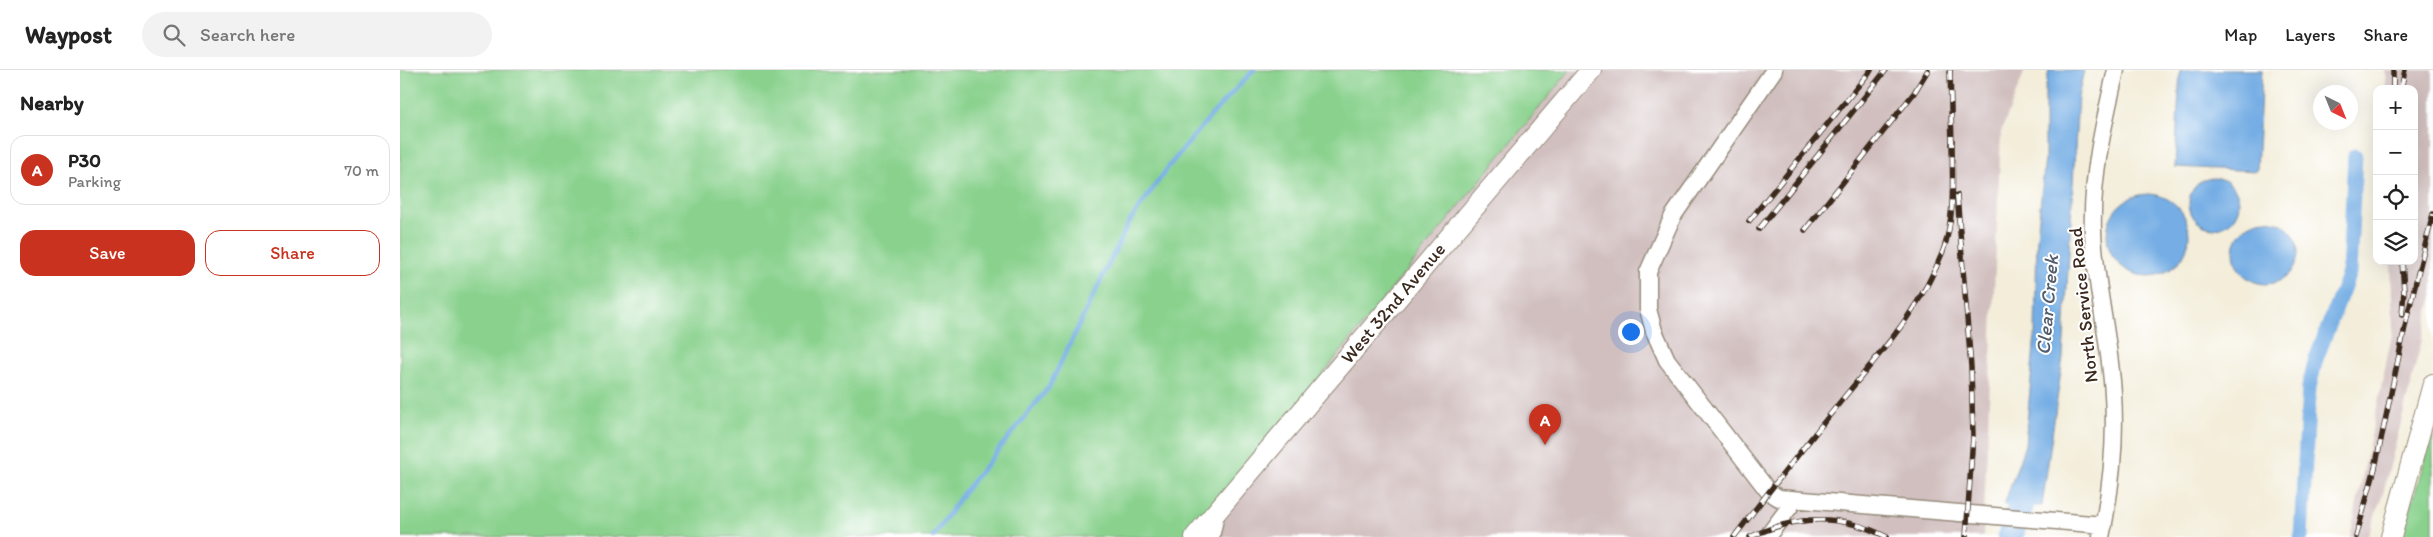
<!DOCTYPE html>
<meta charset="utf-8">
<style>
:root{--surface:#fff;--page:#f2f2f2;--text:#222;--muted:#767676;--line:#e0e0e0;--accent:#c8321e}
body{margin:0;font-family:Itim,sans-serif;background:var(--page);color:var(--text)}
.controls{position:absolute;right:15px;top:15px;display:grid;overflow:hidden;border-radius:10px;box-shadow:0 5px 20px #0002}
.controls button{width:45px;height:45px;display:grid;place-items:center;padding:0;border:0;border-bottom:1px solid var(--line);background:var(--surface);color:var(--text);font:25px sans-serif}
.compass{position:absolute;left:1913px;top:15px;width:45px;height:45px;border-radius:50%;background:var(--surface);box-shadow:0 5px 20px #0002;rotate:137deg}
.you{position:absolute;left:1230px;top:261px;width:18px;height:18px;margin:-12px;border:4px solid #fff;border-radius:50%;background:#1a73e8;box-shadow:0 0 0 8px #1a73e833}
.badge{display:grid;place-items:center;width:32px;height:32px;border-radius:50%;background:var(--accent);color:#fff;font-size:16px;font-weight:700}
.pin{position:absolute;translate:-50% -41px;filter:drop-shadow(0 1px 2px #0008)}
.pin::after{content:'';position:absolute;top:26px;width:18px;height:15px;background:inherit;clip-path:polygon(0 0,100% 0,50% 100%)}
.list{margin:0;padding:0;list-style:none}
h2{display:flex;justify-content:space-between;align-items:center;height:65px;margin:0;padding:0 20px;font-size:21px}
h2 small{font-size:16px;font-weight:400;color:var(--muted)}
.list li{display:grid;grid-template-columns:32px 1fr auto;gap:15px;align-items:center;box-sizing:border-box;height:70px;margin:0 10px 10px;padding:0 10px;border:1px solid var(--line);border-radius:15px}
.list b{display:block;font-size:19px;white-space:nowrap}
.list p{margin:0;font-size:16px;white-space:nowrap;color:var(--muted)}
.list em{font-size:16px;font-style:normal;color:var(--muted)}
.actions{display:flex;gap:10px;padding:15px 20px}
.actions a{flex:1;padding:11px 0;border:1px solid var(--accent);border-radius:15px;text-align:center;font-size:18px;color:var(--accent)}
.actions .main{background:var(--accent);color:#fff}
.icon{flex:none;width:28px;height:28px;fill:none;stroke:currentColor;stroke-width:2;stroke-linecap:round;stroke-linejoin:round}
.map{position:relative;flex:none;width:2033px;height:467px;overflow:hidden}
header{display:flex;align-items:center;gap:30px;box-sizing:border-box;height:70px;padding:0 25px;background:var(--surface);border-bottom:1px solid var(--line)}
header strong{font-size:24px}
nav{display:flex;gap:28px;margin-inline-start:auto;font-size:18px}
.search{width:350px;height:45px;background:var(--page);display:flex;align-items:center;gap:12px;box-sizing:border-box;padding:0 18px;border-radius:28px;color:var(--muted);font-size:19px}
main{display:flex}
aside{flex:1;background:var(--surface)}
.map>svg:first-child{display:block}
.industrial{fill:#d1bfbf}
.green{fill:#89d18d;stroke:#627e56}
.water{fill:#75ade4;stroke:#586c81}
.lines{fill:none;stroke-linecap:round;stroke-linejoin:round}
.stream{stroke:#75ade4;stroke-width:4.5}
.canal{stroke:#75ade4;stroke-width:15}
.river{stroke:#75ade4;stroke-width:26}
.minor-casing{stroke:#978c7c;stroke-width:19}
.tertiary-casing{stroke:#978c7c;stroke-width:22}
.minor{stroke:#fff;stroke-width:16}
.tertiary{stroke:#fff;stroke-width:20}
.rail-casing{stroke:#3b2a1e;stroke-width:5.5}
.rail{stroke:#fff;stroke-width:4;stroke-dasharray:11;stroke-linecap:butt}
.labels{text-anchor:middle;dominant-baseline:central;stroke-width:4;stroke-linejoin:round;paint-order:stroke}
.street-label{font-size:19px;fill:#3b2a1e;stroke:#fff}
.water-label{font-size:20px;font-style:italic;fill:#525e6d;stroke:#fff}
</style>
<header>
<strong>Waypost</strong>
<div class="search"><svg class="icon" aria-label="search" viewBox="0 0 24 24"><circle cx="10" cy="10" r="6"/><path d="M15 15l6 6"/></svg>Search here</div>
<nav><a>Map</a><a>Layers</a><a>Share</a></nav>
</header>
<main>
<aside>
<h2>Nearby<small></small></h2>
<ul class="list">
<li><span class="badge">A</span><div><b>P30</b><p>Parking</p></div><em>70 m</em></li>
</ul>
<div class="actions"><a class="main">Save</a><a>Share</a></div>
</aside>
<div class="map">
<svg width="2033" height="467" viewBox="0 0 2033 467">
<rect width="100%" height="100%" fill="#fff"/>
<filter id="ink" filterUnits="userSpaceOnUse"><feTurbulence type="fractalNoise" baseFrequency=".02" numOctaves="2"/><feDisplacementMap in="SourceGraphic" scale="10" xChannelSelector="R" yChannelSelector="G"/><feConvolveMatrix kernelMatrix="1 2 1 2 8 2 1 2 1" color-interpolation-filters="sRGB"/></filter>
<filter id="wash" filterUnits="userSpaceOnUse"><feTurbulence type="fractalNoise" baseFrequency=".0096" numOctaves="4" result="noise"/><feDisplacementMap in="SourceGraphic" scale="20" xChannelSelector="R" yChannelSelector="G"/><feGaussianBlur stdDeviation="1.12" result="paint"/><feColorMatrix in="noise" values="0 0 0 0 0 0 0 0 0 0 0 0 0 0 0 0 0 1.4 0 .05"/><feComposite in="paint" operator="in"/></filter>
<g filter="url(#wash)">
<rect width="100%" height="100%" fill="#f3edd9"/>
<path class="industrial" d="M 1142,0 L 1625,0 L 1601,62 L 1583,467 L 736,467 Z
M 1985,0 L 2033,0 L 2033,226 L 1981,431 L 1967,467 L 1950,467 L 1993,260 L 1991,191 L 2014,191 L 2014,19 L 1986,19 Z"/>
<path class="green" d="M 0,0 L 1170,0 L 790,467 L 0,467 Z
M 2033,362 L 2033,467 L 2002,467 Z"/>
<path class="water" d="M 1649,0 L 1684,0 L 1678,27 L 1663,287 L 1642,436 L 1604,435 L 1625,375 L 1635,264 L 1637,167 L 1645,88 L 1645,20 Z
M 1780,0 L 1862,0 L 1857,101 L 1775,97 Z
M1789 133a25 25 0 1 1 50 0a25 25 0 1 1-50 0Z
M1707 165a41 41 0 1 1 82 0a41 41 0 1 1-82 0Z
M1834 182a32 32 0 1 1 64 0a32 32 0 1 1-64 0Z"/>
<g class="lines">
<path class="stream" d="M 533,467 L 564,422 L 649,317 L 728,154 L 769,96 L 815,41 L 854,0"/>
<path class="canal" d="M 1901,467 L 1909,317 L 1916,289 L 1949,203 L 1955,86"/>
<path class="river" d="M 1610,467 L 1633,401"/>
</g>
</g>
<g filter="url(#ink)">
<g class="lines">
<g class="minor-casing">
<path id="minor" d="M 1374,0 L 1273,146 L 1248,202 L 1248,239 L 1254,261 L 1267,290 L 1369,422 L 1379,428 L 1704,455
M 811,467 L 817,440
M 1367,467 L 1394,431
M 1701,467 C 1711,421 1716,371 1713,324 C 1710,269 1695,216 1693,161 C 1691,108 1704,52 1716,0"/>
</g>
<g class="tertiary-casing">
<path id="tertiary" d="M 795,467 L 1191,0
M 1991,467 L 2033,314"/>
</g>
<use href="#minor" class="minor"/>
<use href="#tertiary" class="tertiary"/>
<g class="rail-casing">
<path id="rail" d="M 1550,0 L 1552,76
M 1993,19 L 1993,0
M 2001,19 L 2005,0
M 1557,125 L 1571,297 L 1573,366 L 1566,467
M 1349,151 L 1471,0
M 1359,159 L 1486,0
M 1405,160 L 1514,23 L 1528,0
M 2002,245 L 2004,221 L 2002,191
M 1334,467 C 1369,421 1405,376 1441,331 C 1480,283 1521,239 1543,181 C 1556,146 1552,105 1552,69
M 1350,467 C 1398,445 1439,443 1487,467
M 1956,467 L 1975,398 L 2008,243 L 2033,144"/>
</g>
<use href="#rail" class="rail"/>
</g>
</g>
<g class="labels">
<g class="street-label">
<text transform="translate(993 233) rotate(-50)">West 32nd Avenue</text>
<text transform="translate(1683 235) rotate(-96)">North Service Road</text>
</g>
<g class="water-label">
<text transform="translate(1647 235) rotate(-85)">Clear Creek</text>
</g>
</g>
</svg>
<div class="controls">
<button>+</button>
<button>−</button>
<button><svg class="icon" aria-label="locate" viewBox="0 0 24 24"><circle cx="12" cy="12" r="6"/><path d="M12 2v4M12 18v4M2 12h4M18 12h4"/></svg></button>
<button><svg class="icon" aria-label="layers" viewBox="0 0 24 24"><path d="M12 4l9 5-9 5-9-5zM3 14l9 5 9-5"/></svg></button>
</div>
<svg class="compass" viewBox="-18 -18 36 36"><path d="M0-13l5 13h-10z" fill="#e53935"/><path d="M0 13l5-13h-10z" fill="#767676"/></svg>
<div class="you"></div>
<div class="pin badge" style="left:1145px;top:375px">A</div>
</div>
</main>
